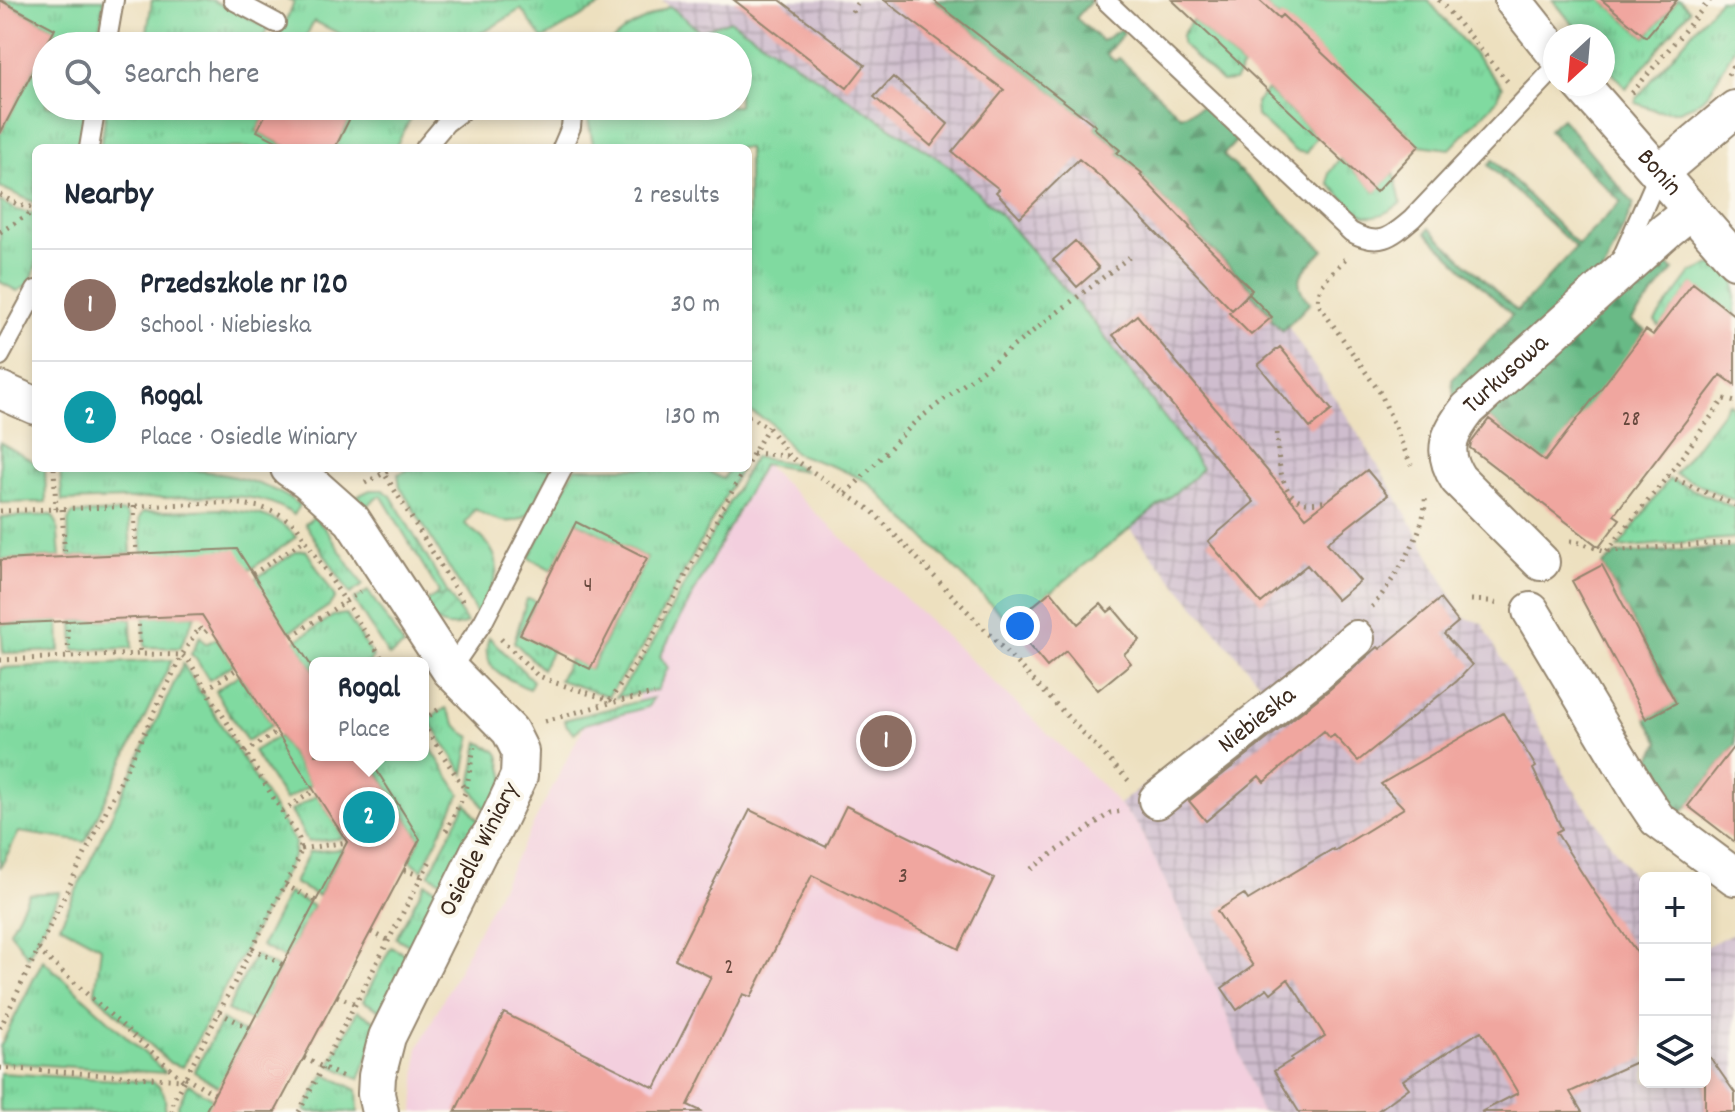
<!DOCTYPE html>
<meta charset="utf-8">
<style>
:root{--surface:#fff;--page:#f2f2f3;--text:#1f2937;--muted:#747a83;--line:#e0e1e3;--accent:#7c3aed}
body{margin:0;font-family:Dekko,sans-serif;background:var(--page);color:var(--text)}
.controls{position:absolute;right:24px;bottom:24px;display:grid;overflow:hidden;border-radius:12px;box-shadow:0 4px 12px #0003}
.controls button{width:72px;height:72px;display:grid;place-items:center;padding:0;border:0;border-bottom:2px solid var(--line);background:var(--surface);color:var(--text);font:40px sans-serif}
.compass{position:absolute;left:1543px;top:24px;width:72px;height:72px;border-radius:50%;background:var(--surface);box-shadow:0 4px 12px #0003;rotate:206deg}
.you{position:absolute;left:1020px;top:626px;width:28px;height:28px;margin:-20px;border:6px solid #fff;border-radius:50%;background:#1a73e8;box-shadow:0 0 0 12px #1a73e833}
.badge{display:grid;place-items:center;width:52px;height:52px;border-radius:50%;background:var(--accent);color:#fff;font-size:26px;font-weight:700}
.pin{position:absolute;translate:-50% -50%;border:4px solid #fff;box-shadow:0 2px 8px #0006}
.popup{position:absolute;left:309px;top:657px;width:120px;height:104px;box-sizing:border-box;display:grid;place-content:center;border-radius:12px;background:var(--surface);filter:drop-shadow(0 2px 6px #0005);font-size:26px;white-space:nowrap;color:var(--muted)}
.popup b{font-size:30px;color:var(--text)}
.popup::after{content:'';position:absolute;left:50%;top:100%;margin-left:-16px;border:16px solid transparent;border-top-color:var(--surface)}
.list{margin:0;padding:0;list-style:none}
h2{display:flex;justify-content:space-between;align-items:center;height:104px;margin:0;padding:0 32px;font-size:34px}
h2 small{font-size:26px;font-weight:400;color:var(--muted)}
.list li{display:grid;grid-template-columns:52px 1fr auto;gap:24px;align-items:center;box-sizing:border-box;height:112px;padding:0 32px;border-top:2px solid var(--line)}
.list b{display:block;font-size:30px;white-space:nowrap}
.list p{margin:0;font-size:26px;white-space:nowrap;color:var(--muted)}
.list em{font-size:26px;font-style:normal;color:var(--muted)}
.icon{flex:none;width:44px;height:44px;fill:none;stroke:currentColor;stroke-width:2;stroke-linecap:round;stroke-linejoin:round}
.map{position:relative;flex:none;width:1735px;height:1112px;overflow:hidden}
.search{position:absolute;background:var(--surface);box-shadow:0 4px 12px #0003;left:32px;top:32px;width:720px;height:88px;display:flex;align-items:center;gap:20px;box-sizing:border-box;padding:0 28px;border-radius:44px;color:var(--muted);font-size:30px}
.panel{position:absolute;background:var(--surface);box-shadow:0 4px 12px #0003;left:32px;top:144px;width:720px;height:328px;border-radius:12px}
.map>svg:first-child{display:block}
.built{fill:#f3cfde}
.industrial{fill:url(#industrial-grid)}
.grass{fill:url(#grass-tufts);stroke:#5e825f;stroke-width:2}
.forest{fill:url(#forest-firs);stroke:#527252;stroke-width:2}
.garden{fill:url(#garden-furrows);stroke:#5e825f;stroke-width:2}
.building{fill:#f0a69f}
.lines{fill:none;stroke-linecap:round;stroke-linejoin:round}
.lane-casing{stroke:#94856e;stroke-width:22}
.street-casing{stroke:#94856e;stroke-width:40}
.path{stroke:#94856e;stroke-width:5;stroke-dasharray:2 6;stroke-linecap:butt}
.lane{stroke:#fff;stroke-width:18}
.street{stroke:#fff;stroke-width:36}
.labels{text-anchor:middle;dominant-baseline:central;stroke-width:8;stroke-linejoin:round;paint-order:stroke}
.number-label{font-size:22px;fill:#68493e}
.street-label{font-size:26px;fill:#3b2a1e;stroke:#fbf7ec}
</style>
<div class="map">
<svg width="1735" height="1112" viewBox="0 0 1735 1112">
<defs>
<pattern id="industrial-grid" width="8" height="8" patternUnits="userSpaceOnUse" patternTransform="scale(2)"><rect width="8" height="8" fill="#cfbdce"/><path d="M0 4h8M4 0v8" fill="none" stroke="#a99aa7"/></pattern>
<pattern id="grass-tufts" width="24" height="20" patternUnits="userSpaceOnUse" patternTransform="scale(2)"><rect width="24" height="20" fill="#80daa0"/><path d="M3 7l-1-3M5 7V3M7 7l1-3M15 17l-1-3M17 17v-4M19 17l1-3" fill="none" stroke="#70bb89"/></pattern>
<pattern id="forest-firs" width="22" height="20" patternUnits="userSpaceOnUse" patternTransform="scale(2)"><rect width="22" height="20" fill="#68ba86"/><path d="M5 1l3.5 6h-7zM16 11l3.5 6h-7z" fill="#57976d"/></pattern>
<pattern id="garden-furrows" width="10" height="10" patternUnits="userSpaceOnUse" patternTransform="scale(2)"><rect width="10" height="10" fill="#80daa0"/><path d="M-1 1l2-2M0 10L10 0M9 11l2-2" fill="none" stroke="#70bb89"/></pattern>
</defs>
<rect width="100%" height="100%" fill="#fbf7ec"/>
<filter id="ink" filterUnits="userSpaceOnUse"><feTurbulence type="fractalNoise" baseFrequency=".0125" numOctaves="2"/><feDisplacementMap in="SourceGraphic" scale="16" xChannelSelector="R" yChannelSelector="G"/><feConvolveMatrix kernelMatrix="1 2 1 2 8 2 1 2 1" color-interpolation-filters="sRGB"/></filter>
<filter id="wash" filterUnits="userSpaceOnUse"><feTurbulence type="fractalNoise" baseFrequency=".006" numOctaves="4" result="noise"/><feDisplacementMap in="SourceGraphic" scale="32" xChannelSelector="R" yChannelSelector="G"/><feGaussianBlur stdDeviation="1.8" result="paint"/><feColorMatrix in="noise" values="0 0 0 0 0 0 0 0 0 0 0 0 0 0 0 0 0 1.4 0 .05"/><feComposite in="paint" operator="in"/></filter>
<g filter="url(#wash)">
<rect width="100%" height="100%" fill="#ede0bf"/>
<path class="built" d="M 764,464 L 1098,781 L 1139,827 L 1218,991 L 1261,1112 L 414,1112 L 418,1048 L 585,724 L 631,711 Z"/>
<path class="industrial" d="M 662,0 L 948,0 L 1103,120 L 1287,325 L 1359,435 L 1395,494 L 1463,617 L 1482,623 L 1570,784 L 1645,894 L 1645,1082 L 1705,1082 L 1705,947 L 1735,932 L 1735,1112 L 1261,1112 L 1218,991 L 1139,827 L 1119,804 L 1184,755 L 1265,689 L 1129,528 L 1193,478 L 1202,467 L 1094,323 L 1000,214 L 949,166 L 730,21 L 700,31 Z"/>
<path class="grass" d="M 1,0 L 104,0 L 97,46 L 46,46 L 55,29 Z
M 152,0 L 212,0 L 268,28 L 259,46 L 145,46 Z
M 289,0 L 610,0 L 543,39 L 521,9 L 489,29 L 454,46 L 364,46 L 314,21 L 301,46 L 274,46 L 294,3 Z
M 1259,0 L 1428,0 L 1502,87 L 1496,101 L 1450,149 L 1419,145 L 1282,16 L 1279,18 Z
M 1553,0 L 1602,0 L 1646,37 L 1677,0 L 1680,0 L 1690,10 L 1626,89 L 1603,61 L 1603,36 L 1582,36 Z
M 1719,0 L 1735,0 L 1735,47 L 1709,93 L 1694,105 L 1679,111 L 1658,111 L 1636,103 L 1636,99 Z
M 670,6 L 700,31 L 730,20 L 949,166 L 1000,214 L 1094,323 L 1202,468 L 1193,478 L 1011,624 L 868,482 L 840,469 L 794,453 L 770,422 L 748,411 L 748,148 L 594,148 L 587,115 L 587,106 L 738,106 L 738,46 L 606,46 L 626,29 Z
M 1193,19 L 1243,67 L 1234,81 L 1222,82 L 1182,44 L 1182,35 Z
M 46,46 L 46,106 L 88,106 L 81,148 L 36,148 L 36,202 L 33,202 L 0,187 L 0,134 Z
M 1267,90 L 1317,136 L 1306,153 L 1295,151 L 1257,116 L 1256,102 Z
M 107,106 L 270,106 L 257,131 L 289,148 L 100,148 Z
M 356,106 L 417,106 L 395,148 L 335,148 Z
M 1340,158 L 1376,191 L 1394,172 L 1401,203 C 1364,231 1357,210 1329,184 L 1329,173 Z
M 0,201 L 16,210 L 36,214 C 36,237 45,281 17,291 L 0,282 Z
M 1716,265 L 1735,274 L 1735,316 L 1693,284 L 1660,327 L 1655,321 L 1691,273 L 1708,266 Z
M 1729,403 L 1732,405 L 1735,415 L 1735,501 L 1675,474 Z
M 0,442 L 36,463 L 36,468 L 45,468 L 46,502 L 0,503 Z
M 754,457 L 791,463 L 805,471 L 763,464 L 660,656 L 668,668 L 657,690 L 616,697 L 647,653 Z
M 60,468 C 136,468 235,459 300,505 L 294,515 C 258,488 203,497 161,498 C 128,499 95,500 62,501 Z
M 412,468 L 553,468 L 530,513 C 513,528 493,521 475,509 L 465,524 C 471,530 480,535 485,541 C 509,568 491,587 477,614 L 400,487 L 398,474 Z
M 575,468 L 702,468 L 723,479 L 729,468 L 741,468 L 643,647 L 608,696 L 559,680 L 570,659 L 591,669 L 647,558 L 577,522 L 552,570 L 529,558 Z
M 1669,479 L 1735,508 L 1735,538 L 1618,548 Z
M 370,490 L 383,490 L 391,496 L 449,595 L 441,597 L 436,595 L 439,592 L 381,495 L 361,510 L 351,499 Z
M 222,509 C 252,513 276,513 296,537 L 250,570 L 143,554 L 139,518 L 143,512 Z
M 125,512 L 129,519 L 131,554 L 69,557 L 68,521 L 72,514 Z
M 52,515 L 57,523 L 60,557 L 0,560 L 1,517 Z
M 314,517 L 326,530 L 363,585 L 350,594 L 305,524 Z
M 306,550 L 335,597 L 329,606 L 289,632 L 255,579 L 297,551 Z
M 368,591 L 404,646 L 389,656 L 354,600 Z
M 527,599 L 531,599 L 536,602 L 520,633 L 552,650 L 542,669 L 514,642 Z
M 346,614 L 373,657 L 369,663 L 315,663 L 315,672 L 295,641 L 333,616 Z
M 195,615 L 180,648 L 145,647 L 144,617 Z
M 131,618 L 132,648 L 74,650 L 73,621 Z
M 59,621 L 60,651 L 3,653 L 1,624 Z
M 200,636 L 206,644 L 217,638 L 234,664 L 209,680 L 196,659 L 191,654 Z
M 489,637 L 533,681 L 529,689 C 507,678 478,669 489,637 Z
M 172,660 L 85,842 L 19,832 L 0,868 L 0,668 Z
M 183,664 L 295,842 L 294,855 L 183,1067 L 170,1063 L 95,993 L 101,947 L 60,925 Z
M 240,674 L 272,725 L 247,741 L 215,691 Z
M 653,698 L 648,707 L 585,724 L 574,733 L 567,726 L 564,720 Z
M 446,708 C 453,720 458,731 471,737 L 464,774 L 428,719 Z
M 279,736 L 311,785 L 285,800 L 253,751 Z
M 423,736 L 460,794 L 422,870 L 410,860 L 420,839 L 371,761 L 380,755 L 423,755 Z
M 479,742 L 496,751 L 499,755 L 505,779 L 489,816 L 471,787 Z
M 317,795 L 345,838 L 308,842 L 291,811 Z
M 466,803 L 483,827 L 477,839 L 465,839 L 443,882 L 429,874 Z
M 343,849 L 318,896 L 294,883 L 309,852 Z
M 425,883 L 442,892 L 418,950 L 396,938 Z
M 60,892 L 28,957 L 10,931 L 29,894 Z
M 288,893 L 313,906 L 286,959 L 261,946 Z
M 391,947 L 415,959 L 387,1014 L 363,1001 Z
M 255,955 L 280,970 L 253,1022 L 227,1010 Z
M 43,960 L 165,1072 L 165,1073 L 0,1062 L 0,1047 Z
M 357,1011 L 381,1024 L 359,1079 L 330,1065 Z
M 222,1020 L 246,1034 L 219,1087 L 194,1072 Z
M 0,1073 L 152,1082 C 165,1087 167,1100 164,1112 L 2,1112 L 0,1110 Z
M 325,1074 L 357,1090 L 358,1112 L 307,1112 L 305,1110 Z
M 189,1084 L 213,1099 L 206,1112 L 177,1112 L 177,1106 Z"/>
<path class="forest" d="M 933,0 L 1090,0 L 1091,1 L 1076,18 L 1102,41 L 1121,29 L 1124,33 L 1106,54 L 1115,61 L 1119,58 L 1181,116 L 1203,106 L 1238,139 L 1223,155 L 1324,250 C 1306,270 1287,278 1310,303 L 1283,331 L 1270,319 L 1272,317 L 1250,292 L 1252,289 L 1192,230 L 1144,179 L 1141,173 L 1117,153 L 1120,149 L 1094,128 L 1099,121 L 1085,111 L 1081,115 Z
M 1562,118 L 1634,204 L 1602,275 L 1455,408 L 1452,380 L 1512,315 L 1426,233 L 1429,228 L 1517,311 L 1576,248 L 1488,165 L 1493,160 L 1578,245 L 1621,202 L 1548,130 Z
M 1653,255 L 1674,270 L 1631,321 L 1646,330 L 1554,468 L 1489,419 L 1484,409 Z
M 1735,547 L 1735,745 L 1688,806 L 1679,815 C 1669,806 1650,786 1649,773 C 1647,762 1655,751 1660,742 L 1646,719 L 1676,702 L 1602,565 L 1617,554 Z"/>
<path class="garden" d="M 445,594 L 449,595 L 467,623 C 443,632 436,622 420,606 L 436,595 L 441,597 Z"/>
<g id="blocks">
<path class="building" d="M 0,0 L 55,29 L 0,134 Z
M 734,0 L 780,0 L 865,65 L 847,88 Z
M 884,0 L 933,0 L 1096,126 L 1094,128 L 1120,150 L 1117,153 L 1142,173 L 1140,175 L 1190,227 L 1189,228 L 1252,290 L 1232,310 L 1103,179 L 1079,159 L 1020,217 L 996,192 L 999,189 L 952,152 L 1004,90 Z
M 1172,0 L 1259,0 L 1279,18 L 1282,15 L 1420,145 L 1376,192 Z
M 1602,0 L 1677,0 L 1646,37 Z
M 893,77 L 948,124 L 931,146 L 874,97 Z
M 270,106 L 356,106 L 335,148 L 290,148 L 257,131 Z
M 1075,241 L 1099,268 L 1077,287 L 1053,260 Z
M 1693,283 L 1735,316 L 1735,385 L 1721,375 L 1614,515 L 1620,519 L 1599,547 L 1470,448 L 1471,443 L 1489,419 L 1545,461 L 1646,330 L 1653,335 Z
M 1249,294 L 1272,317 L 1251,335 L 1229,313 Z
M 1137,315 L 1306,517 L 1367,470 L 1388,495 L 1327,543 L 1360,581 L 1337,600 L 1307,565 L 1261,603 L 1208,541 L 1254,502 L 1113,335 Z
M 1280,347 L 1332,410 L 1310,428 L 1258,365 Z
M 576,522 L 647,558 L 590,669 L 520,634 Z
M 237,549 L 315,672 L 315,755 L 367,755 L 420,839 L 275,1112 L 205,1112 L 347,842 L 202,615 L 0,624 L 0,560 Z
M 1602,565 L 1676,703 L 1646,719 L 1572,581 Z
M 1051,591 L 1078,624 L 1101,604 L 1108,612 L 1113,608 L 1140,640 L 1124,654 L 1131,663 L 1098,690 L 1066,651 L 1047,667 L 1011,624 Z
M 1440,599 L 1458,622 L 1444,634 L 1472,665 L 1457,681 L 1358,761 L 1334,735 L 1330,738 L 1324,731 L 1264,782 L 1259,776 L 1206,821 L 1189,801 L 1329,690 L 1378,647 L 1380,649 Z
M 1503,713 L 1536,767 L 1533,769 L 1562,829 L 1556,832 L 1594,892 L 1645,964 L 1645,1058 L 1570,1092 L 1582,1112 L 1481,1112 L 1518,1093 L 1481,1031 L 1403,1080 L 1409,1088 L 1376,1112 L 1299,1112 L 1274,1071 L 1292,1060 L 1291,1058 L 1325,1036 L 1288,979 L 1271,993 L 1267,988 L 1237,1010 L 1222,988 L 1253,966 L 1217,911 L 1244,894 L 1248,900 L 1333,849 L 1334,851 L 1404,808 L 1381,784 Z
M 1735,745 L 1735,842 L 1688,806 Z
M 846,806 L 994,878 L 959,949 L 812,875 L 751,997 L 743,994 L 688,1105 L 703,1112 L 455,1112 L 504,1013 L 655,1088 L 711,977 L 675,959 L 750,810 L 826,847 Z
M 1705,1050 L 1735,1093 L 1735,1112 L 1705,1112 Z"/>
</g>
</g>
<g filter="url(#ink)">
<use href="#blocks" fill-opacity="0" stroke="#94856e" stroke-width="2"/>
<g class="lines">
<g class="lane-casing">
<path id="lane" d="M 233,0 L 276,23
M 1105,0 L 1351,232 C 1379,247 1390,238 1412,219 L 1555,68
M 106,46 L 114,0
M 89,148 L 96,106
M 425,148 L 446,123 L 468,106
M 562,148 L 571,127 L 573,106
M 1620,262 L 1659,173
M 0,356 L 36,290
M 450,670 L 483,622 L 563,468"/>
</g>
<g class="street-casing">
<g id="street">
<path d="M 1513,0 L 1555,53"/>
<path id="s1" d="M 1581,84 L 1735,260"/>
<path d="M 1659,173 L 1735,109"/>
<path d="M 0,390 L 36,406"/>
<path d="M 289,468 L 307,480 L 352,520 L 450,670 L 510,731 L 520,751 L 519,776 L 493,831 L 479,851 L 387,1037 L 377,1076 L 376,1094 L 380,1112"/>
<path id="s2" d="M 1541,562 L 1458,479 C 1440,451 1449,433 1468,409 L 1667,230 L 1692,210"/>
<path d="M 1531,611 L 1639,792 L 1657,819 L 1735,877"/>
<path id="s3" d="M 1157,800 L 1316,674 L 1356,639"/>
</g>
</g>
<path class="path" d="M 1439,0 L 1508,82
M 852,12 L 859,0
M 1728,75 L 1735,62
M 1632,93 L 1710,0
M 0,195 L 19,205 L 36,208
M 0,232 L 36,210
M 1345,259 C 1333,273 1315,285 1319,305 L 1381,394 L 1411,465
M 748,416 L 768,427 L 789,456 L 872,511 L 1129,781
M 1277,433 C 1278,453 1278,494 1302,501 C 1310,504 1320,502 1328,501
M 753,453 L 788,456
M 748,463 L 768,427
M 54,468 L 56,509
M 395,468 L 384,473 L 463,602
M 1668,476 L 1735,505
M 365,483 L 384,473 L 379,468
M 846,494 L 915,422 L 1132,255
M 134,506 L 136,554
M 62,509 L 65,557
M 0,511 L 218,503 L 242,504 L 260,507 L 279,514 L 296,525 L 385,663
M 1570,541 C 1583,542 1594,549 1607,551 L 1735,542
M 1607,551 L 1668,476 L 1724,399 L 1735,402
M 253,574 L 306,539
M 1471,600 L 1489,601 L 1498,604
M 1372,607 C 1393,581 1428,531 1425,496
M 138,617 L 140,654
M 67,621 L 69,657
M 292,636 L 360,592
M 501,639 L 537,675 L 556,683 L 610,700 L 646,648 L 745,468
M 0,660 L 140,654 L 182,655 L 199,627 L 204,633 L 210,628
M 206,689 L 237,669
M 423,720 L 439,709
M 545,721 L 610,703 L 654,694
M 423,724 L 466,791
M 245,752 L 277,732
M 282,811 L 314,791
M 446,831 L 466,791 L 474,747
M 301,849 L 347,842
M 1031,869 L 1110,813 L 1123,811
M 404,870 L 422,876
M 285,885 L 316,901
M 371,932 L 392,942
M 252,948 L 283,965
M 337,996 L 358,1005
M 219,1013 L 250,1028
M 0,1028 L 182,655 L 189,661 L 299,839 L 301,849 L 298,860 L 173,1101 L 172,1112
M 304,1058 L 343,1077
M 0,1068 L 183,1080 L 38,950
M 185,1077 L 215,1094
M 299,1112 L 432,857"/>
<use href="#lane" class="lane"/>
<use href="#street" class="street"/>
</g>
</g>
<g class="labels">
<g class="number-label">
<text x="1631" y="420">28</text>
<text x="588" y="586">4</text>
<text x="903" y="877">3</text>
<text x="729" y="968">2</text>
</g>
<g class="street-label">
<text stroke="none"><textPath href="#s1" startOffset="118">Bonin</textPath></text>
<text stroke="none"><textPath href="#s2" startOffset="246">Turkusowa</textPath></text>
<text stroke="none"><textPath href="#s3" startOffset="128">Niebieska</textPath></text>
<text transform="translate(480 850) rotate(-63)">Osiedle Winiary</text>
</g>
</g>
</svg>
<div class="controls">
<button>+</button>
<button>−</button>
<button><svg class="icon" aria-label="layers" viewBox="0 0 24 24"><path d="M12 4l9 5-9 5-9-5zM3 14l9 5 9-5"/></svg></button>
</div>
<svg class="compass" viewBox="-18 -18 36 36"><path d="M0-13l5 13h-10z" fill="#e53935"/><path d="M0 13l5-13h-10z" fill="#747a83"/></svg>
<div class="you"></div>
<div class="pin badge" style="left:886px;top:741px;background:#8d6e63">1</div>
<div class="pin badge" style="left:369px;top:817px;background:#0f9aa8">2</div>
<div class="popup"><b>Rogal</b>Place</div>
<div class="search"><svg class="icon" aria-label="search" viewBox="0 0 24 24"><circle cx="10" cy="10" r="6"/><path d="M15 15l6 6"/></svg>Search here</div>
<section class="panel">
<h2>Nearby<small>2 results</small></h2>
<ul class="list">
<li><span class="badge" style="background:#8d6e63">1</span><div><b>Przedszkole nr 120</b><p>School · Niebieska</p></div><em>30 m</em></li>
<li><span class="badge" style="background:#0f9aa8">2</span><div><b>Rogal</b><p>Place · Osiedle Winiary</p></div><em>130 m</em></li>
</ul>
</section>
</div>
